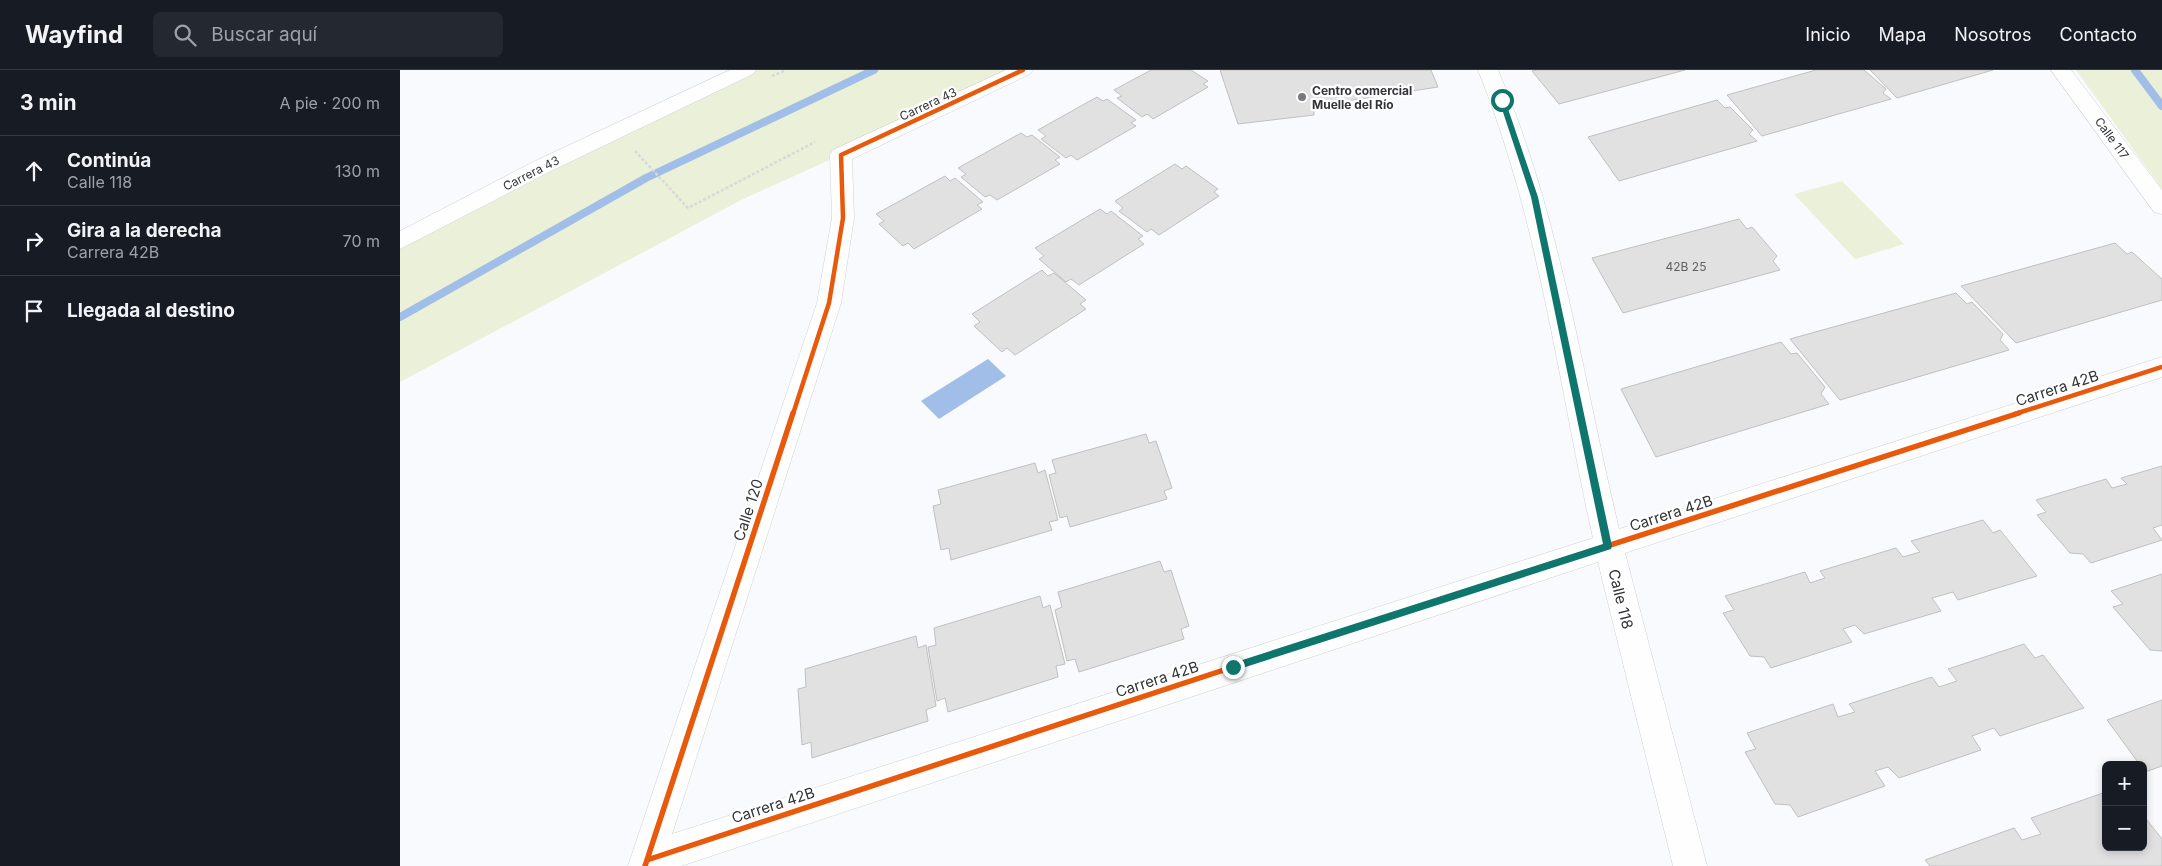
<!DOCTYPE html>
<html lang="es">
<meta charset="utf-8">
<style>
:root{--surface:#171b24;--page:#242831;--text:#f1f3f6;--muted:#9ea1a6;--line:#363941}
body{margin:0;font-family:Inter,sans-serif;background:var(--page);color:var(--text)}
.controls{position:absolute;right:15px;bottom:15px;display:grid;overflow:hidden;border-radius:8px;box-shadow:0 2px 8px #0003}
.controls button{width:45px;height:45px;display:grid;place-items:center;padding:0;border:0;border-bottom:1px solid var(--line);background:var(--surface);color:var(--text);font:25px sans-serif}
.stop{position:absolute;width:15px;height:15px;margin:-11px;border:4px solid #0f766e;border-radius:50%;background:#fff}
.stop.end{background:#0f766e;border-color:#fff;box-shadow:0 1px 5px #0008}
.list{margin:0;padding:0;list-style:none}
h2{display:flex;justify-content:space-between;align-items:center;height:65px;margin:0;padding:0 20px;font-size:21px}
h2 small{font-size:16px;font-weight:400;color:var(--muted)}
.list li{display:grid;grid-template-columns:32px 1fr auto;gap:15px;align-items:center;box-sizing:border-box;height:70px;padding:0 20px;border-top:1px solid var(--line)}
.list b{display:block;font-size:19px;white-space:nowrap}
.list p{margin:0;font-size:16px;white-space:nowrap;color:var(--muted)}
.list em{font-size:16px;font-style:normal;color:var(--muted)}
.icon{flex:none;width:28px;height:28px;fill:none;stroke:currentColor;stroke-width:2;stroke-linecap:round;stroke-linejoin:round}
.map{position:relative;flex:none;width:1762px;height:796px;overflow:hidden}
header{display:flex;align-items:center;gap:30px;box-sizing:border-box;height:70px;padding:0 25px;background:var(--surface);border-bottom:1px solid var(--line)}
header strong{font-size:24px}
nav{display:flex;gap:28px;margin-inline-start:auto;font-size:18px}
.search{width:350px;height:45px;background:var(--page);display:flex;align-items:center;gap:12px;box-sizing:border-box;padding:0 18px;border-radius:8px;color:var(--muted);font-size:19px}
main{display:flex}
aside{flex:1;background:var(--surface)}
.map>svg:first-child{display:block}
.green{fill:#eaf1d8}
.water{fill:#a0bee7}
.lines{fill:none;stroke-linecap:round;stroke-linejoin:round}
.stream{stroke:#a0bee7;stroke-width:8}
.building{fill:#e2e1e2;stroke:#c1c0c0}
.minor-casing{stroke:#cfd1d4;stroke-width:1}
.tertiary-casing{stroke:#cfd1d4;stroke-width:1}
.path{stroke:#d8d8d8;stroke-width:2.5;stroke-dasharray:3 2;stroke-linecap:butt}
.minor{fill:#fefeff;fill-rule:evenodd}
.tertiary{fill:#fefeff;fill-rule:evenodd}
.cycleway-far1-casing{stroke:#fff;stroke-width:7}
.cycleway-casing{stroke:#fff;stroke-width:9}
.cycleway-far1{stroke:#e8590c;stroke-width:4.5}
.cycleway{stroke:#e8590c;stroke-width:5.5}
.route{fill:#0f766e}
.poi-dot{fill:#78797d;stroke:#fff;stroke-width:2}
.labels{text-anchor:middle;dominant-baseline:central;stroke-width:4.5;stroke-linejoin:round;paint-order:stroke}
.far-poi-label{font-size:12px;font-weight:bold;fill:#333438;stroke:#fff;text-anchor:start}
.far-street-label{font-size:12px;fill:#333438;stroke:#fff}
.number-label{font-size:12px;fill:#606063}
.street-label{font-size:15px;fill:#333438;stroke:#fff}
</style>
<header>
<strong>Wayfind</strong>
<div class="search"><svg class="icon" aria-label="search" viewBox="0 0 24 24"><circle cx="10" cy="10" r="6"/><path d="M15 15l6 6"/></svg>Buscar aquí</div>
<nav><a>Inicio</a><a>Mapa</a><a>Nosotros</a><a>Contacto</a></nav>
</header>
<main>
<aside>
<h2>3 min<small>A pie · 200 m</small></h2>
<ul class="list">
<li><svg class="icon" aria-label="ahead" viewBox="0 0 24 24"><path d="M12 20V5M6 11l6-6 6 6"/></svg><div><b>Continúa</b><p>Calle 118</p></div><em>130 m</em></li>
<li><svg class="icon" aria-label="right" viewBox="0 0 24 24"><path d="M7 20v-9h11M14 6l5 5-5 5"/></svg><div><b>Gira a la derecha</b><p>Carrera 42B</p></div><em>70 m</em></li>
<li><svg class="icon" aria-label="arrive" viewBox="0 0 24 24"><path d="M6 21V4h12l-3 4 3 4H6"/></svg><div><b>Llegada al destino</b></div></li>
</ul>
</aside>
<div class="map">
<svg width="1762" height="796" viewBox="0 0 1762 796">
<rect width="100%" height="100%" fill="#f8fafd"/>
<path class="green" d="M 346,0 L 628,0 L 343,129 L 0,312 L 0,171 Z
M 1676,0 L 1762,0 L 1762,119 Z
M 1442,111 L 1504,174 L 1455,189 L 1394,124 Z"/>
<path class="water" d="M 588,289 L 606,306 L 539,349 L 521,331 Z"/>
<g class="lines">
<path class="stream" d="M 1735,0 L 1762,36
M 0,247 L 246,108 L 474,0"/>
</g>
<path class="building" d="M 751,0 L 791,0 L 808,11 L 803,14 L 808,17 L 753,49 L 747,44 L 742,47 L 717,28 L 722,26 L 714,20 Z
M 820,0 L 1031,0 L 1038,17 L 914,36 L 914,45 L 838,54 Z
M 1137,0 L 1285,0 L 1159,34 L 1132,1 Z
M 1416,0 L 1464,0 L 1486,19 L 1483,23 L 1491,29 L 1362,66 L 1327,25 Z
M 1470,0 L 1593,0 L 1497,28 Z
M 697,27 L 703,31 L 707,29 L 736,50 L 731,53 L 736,56 L 677,90 L 671,85 L 666,88 L 641,69 L 646,66 L 638,60 Z
M 1317,30 L 1325,38 L 1330,37 L 1353,60 L 1349,64 L 1357,71 L 1219,111 L 1188,67 Z
M 621,63 L 627,67 L 632,65 L 660,87 L 655,90 L 660,94 L 597,130 L 590,125 L 585,127 L 561,107 L 566,104 L 558,98 Z
M 775,94 L 782,99 L 786,96 L 818,119 L 814,122 L 819,126 L 759,165 L 751,159 L 747,162 L 719,141 L 723,138 L 715,131 Z
M 545,106 L 550,111 L 555,108 L 583,132 L 577,135 L 582,139 L 514,179 L 508,173 L 503,176 L 479,154 L 484,151 L 476,144 Z
M 700,139 L 707,144 L 711,141 L 743,166 L 738,169 L 744,174 L 679,215 L 671,209 L 666,212 L 639,189 L 644,186 L 635,178 Z
M 1339,149 L 1347,159 L 1352,157 L 1377,186 L 1373,191 L 1380,200 L 1223,243 L 1192,188 Z
M 1715,173 L 1727,184 L 1732,182 L 1762,209 L 1762,230 L 1616,273 L 1561,216 Z
M 642,200 L 648,206 L 654,203 L 686,230 L 680,234 L 686,239 L 615,285 L 607,278 L 602,282 L 574,256 L 580,252 L 572,244 Z
M 1556,223 L 1567,234 L 1572,232 L 1603,264 L 1600,270 L 1609,280 L 1440,330 L 1390,269 Z
M 1381,272 L 1391,284 L 1397,283 L 1425,317 L 1421,324 L 1429,334 L 1256,387 L 1221,319 Z
M 746,364 L 749,373 L 756,371 L 772,418 L 764,421 L 767,429 L 670,457 L 667,446 L 660,448 L 649,405 L 656,403 L 652,390 Z
M 635,393 L 638,403 L 645,400 L 658,450 L 649,452 L 652,460 L 551,490 L 549,478 L 541,480 L 533,436 L 541,434 L 538,420 Z
M 1762,396 L 1762,455 L 1753,458 L 1762,470 L 1691,493 L 1683,484 L 1670,483 L 1637,445 L 1646,442 L 1636,430 L 1706,409 L 1712,418 L 1727,414 L 1721,408 Z
M 1583,450 L 1593,463 L 1600,460 L 1637,506 L 1558,530 L 1553,522 L 1532,528 L 1541,541 L 1464,564 L 1455,555 L 1443,559 L 1452,572 L 1371,598 L 1364,587 L 1350,586 L 1323,543 L 1334,540 L 1325,526 L 1405,502 L 1410,513 L 1425,508 L 1420,501 L 1496,478 L 1503,487 L 1520,482 L 1511,471 Z
M 760,491 L 764,502 L 771,500 L 789,556 L 781,559 L 784,569 L 679,602 L 675,589 L 667,591 L 655,540 L 662,537 L 658,522 Z
M 1762,504 L 1762,581 L 1750,580 L 1713,537 L 1723,534 L 1711,521 Z
M 640,526 L 643,538 L 650,535 L 665,594 L 656,596 L 658,607 L 548,642 L 545,628 L 537,631 L 528,577 L 536,575 L 534,558 Z
M 516,566 L 518,578 L 526,575 L 536,636 L 526,640 L 528,651 L 412,688 L 411,672 L 402,675 L 398,619 L 406,617 L 405,599 Z
M 1624,574 L 1635,588 L 1643,585 L 1684,638 L 1600,666 L 1594,658 L 1572,666 L 1581,680 L 1499,708 L 1488,697 L 1475,701 L 1485,716 L 1398,747 L 1390,735 L 1375,734 L 1345,682 L 1356,679 L 1347,663 L 1433,634 L 1438,647 L 1455,642 L 1449,634 L 1532,607 L 1539,617 L 1557,611 L 1548,599 Z
M 1762,630 L 1762,696 L 1745,702 L 1743,695 L 1740,695 L 1707,650 Z
M 1706,722 L 1706,777 L 1743,777 L 1743,745 L 1762,769 L 1762,796 L 1530,796 L 1525,790 L 1614,758 L 1622,770 L 1641,764 L 1631,748 Z"/>
<g class="lines">
<g class="minor-casing">
<path id="minor" d="M 330,0 L 356,0 L 353,4 L 149,102 L 0,179 L 0,161 L 133,92 Z
M 606,0 L 633,0 L 630,4 L 452,89 L 454,148 L 441,233 L 272,764 L 1193,468 C 1158,311 1139,150 1078,0 L 1098,0 C 1161,147 1182,305 1219,459 L 1762,287 L 1762,307 L 1225,483 L 1307,796 L 1273,796 L 1198,492 L 281,796 L 228,796 L 417,233 L 432,148 L 430,85 L 433,80 Z"/>
</g>
<g class="tertiary-casing">
<path id="tertiary" d="M 1651,0 L 1671,0 L 1762,120 L 1762,144 L 1754,142 Z"/>
</g>
<path class="path" d="M 372,6 L 386,0
M 235,81 L 288,138 L 415,72"/>
<use href="#minor" class="minor"/>
<use href="#tertiary" class="tertiary"/>
<g class="cycleway-far1-casing">
<path id="cycleway-far1" d="M 393,344 L 429,233 L 443,148 L 441,85 L 623,0
M 1615,344 L 1762,297"/>
</g>
<g class="cycleway-casing">
<path id="cycleway" d="M 247,790 L 833,597 L 1619,343
M 245,796 L 393,343"/>
</g>
<use href="#cycleway-far1" class="cycleway-far1"/>
<use href="#cycleway" class="cycleway"/>
</g>
<path class="route" d="M 1102,28 L 1105,30 L 1138,127 L 1212,476 L 1211,479 L 833,601 L 830,600 L 830,594 L 833,593 L 1203,474 L 1131,127 L 1099,30 Z"/>
<circle class="poi-dot" cx="902" cy="27" r="5"/>
<g class="labels">
<g class="far-poi-label">
<text x="912" y="20">Centro comercial<tspan x="912" dy="14">Muelle del Río</tspan></text>
</g>
<g class="far-street-label">
<text transform="translate(528 34) rotate(-25)">Carrera 43</text>
<text transform="translate(1712 68) rotate(54)">Calle 117</text>
<text transform="translate(131 103) rotate(-27)">Carrera 43</text>
</g>
<g class="number-label">
<text x="1286" y="196">42B 25</text>
</g>
<g class="street-label">
<text transform="translate(1657 318) rotate(-18)">Carrera 42B</text>
<text transform="translate(348 440) rotate(-72)">Calle 120</text>
<text transform="translate(1271 443) rotate(-18)">Carrera 42B</text>
<text transform="translate(1221 529) rotate(76)">Calle 118</text>
<text transform="translate(757 609) rotate(-18)">Carrera 42B</text>
<text transform="translate(373 735) rotate(-18)">Carrera 42B</text>
</g>
</g>
</svg>
<div class="controls">
<button>+</button>
<button>−</button>
</div>
<div class="stop" style="left:1102px;top:30px"></div>
<div class="stop end" style="left:833px;top:597px"></div>
</div>
</main>
